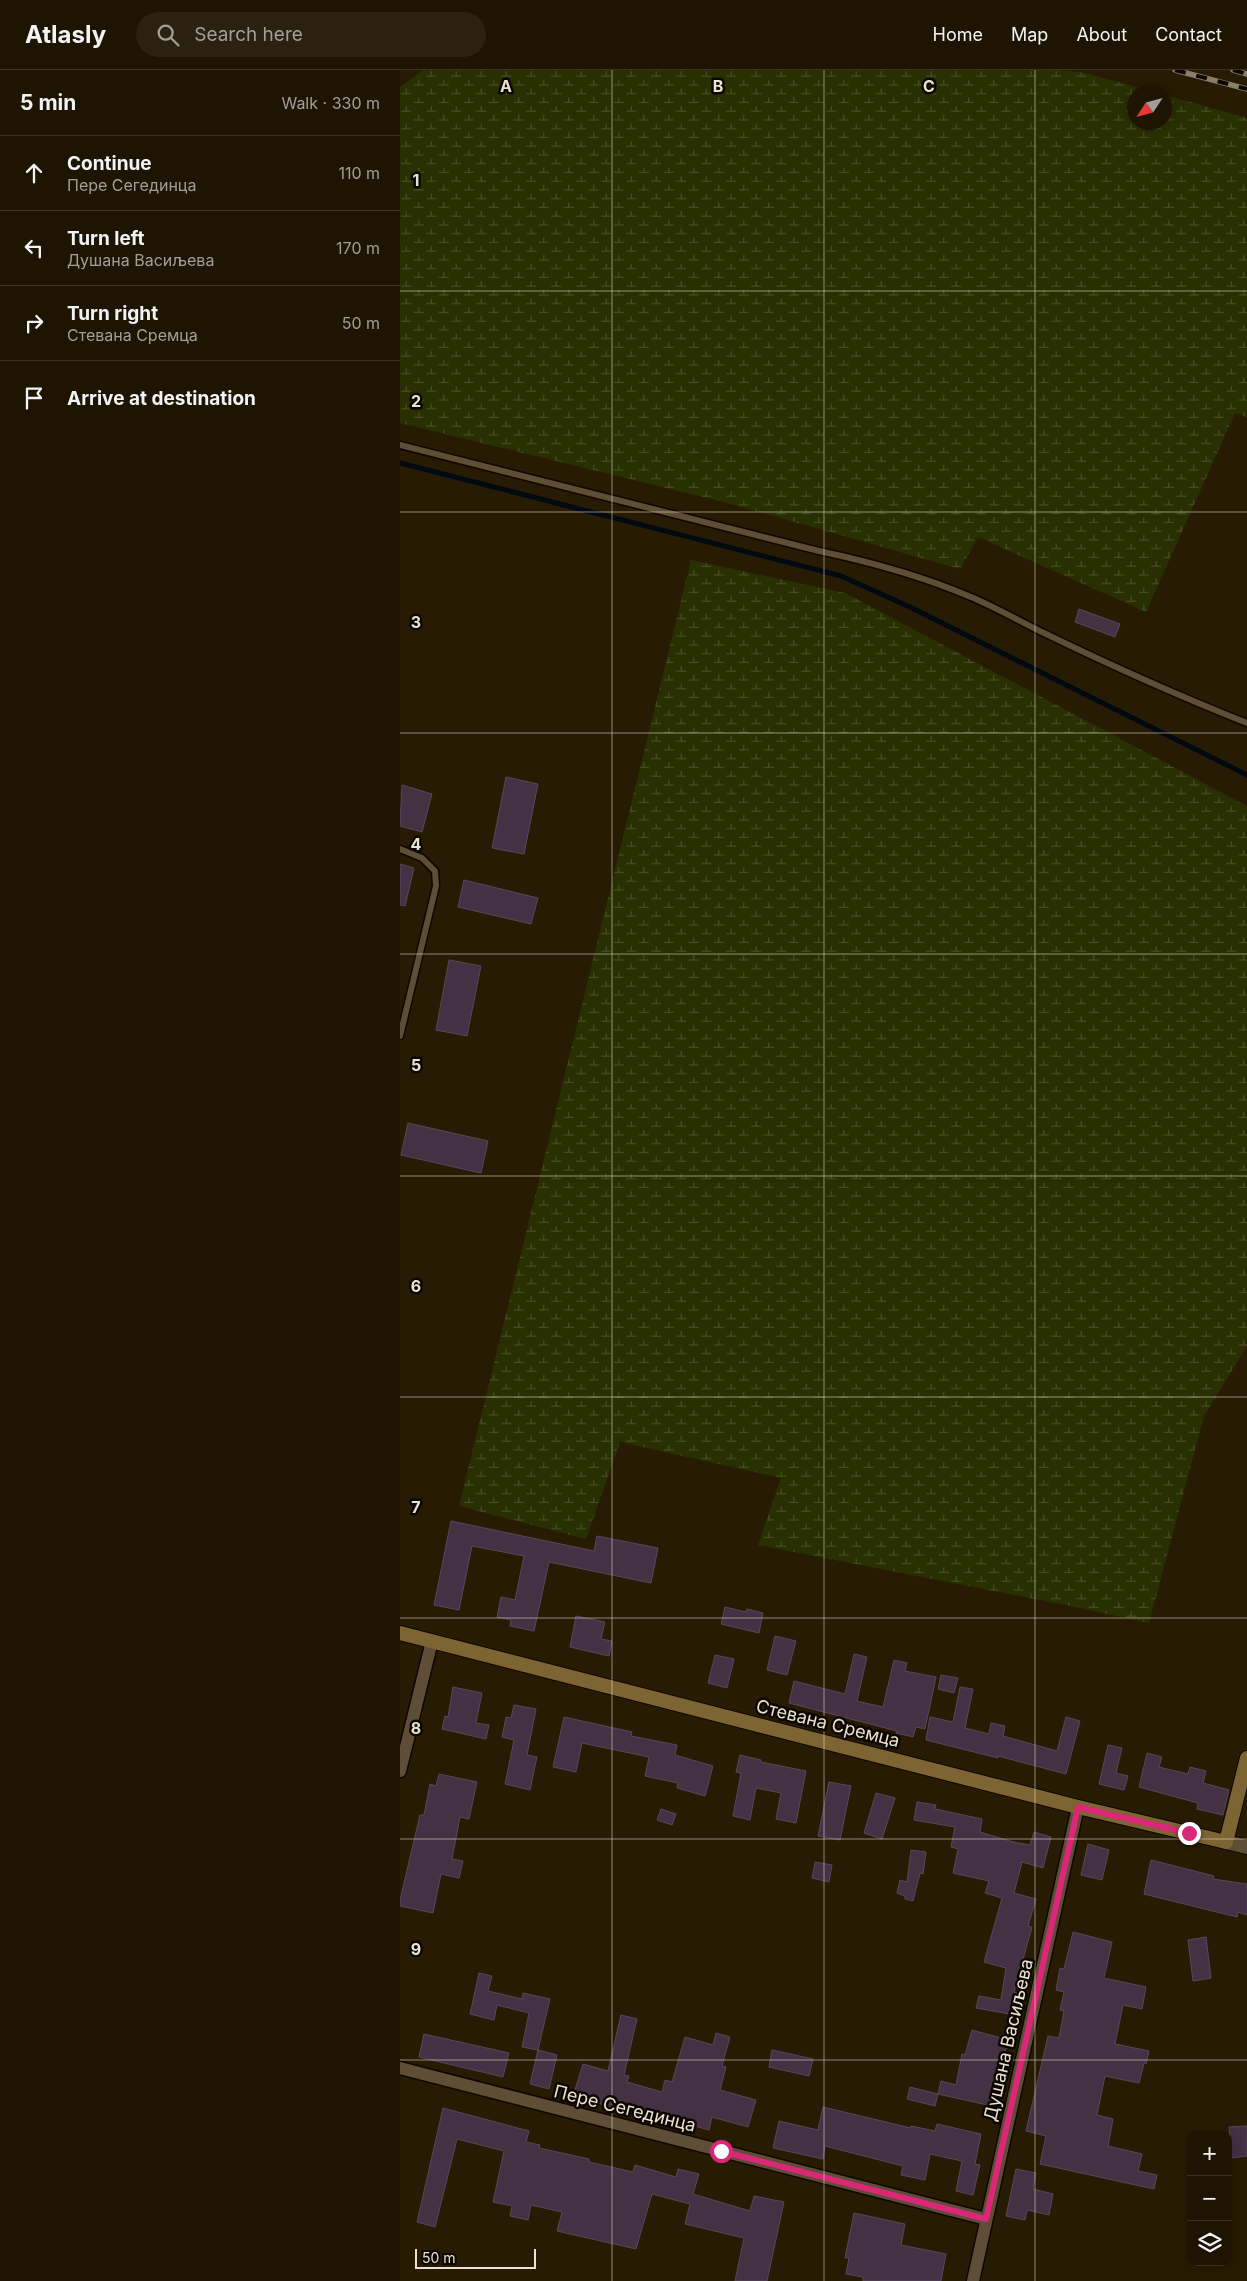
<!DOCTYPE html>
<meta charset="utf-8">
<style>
:root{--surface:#1e1402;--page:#2b2111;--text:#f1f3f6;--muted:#a19e99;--line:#3c3324}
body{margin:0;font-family:Inter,sans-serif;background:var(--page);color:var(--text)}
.controls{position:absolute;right:15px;bottom:15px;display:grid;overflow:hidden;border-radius:10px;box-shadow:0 2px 12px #0003}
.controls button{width:45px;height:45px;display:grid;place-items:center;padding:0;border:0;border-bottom:1px solid var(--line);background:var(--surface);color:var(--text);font:25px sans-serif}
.compass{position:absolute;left:727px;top:15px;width:45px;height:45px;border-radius:50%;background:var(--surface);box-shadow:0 2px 12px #0003;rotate:234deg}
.scale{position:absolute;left:15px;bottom:12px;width:121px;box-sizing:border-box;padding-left:5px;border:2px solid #ebe2d4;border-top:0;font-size:14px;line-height:18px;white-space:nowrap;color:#ebe2d4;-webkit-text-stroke:4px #0c0701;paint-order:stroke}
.stop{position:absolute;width:15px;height:15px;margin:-11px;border:4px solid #db2777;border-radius:50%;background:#fff}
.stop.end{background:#db2777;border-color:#fff;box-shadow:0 1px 5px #0008}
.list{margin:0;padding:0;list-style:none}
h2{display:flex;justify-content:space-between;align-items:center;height:65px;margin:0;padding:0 20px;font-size:21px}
h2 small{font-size:16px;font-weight:400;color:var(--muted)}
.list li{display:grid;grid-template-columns:32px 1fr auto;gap:15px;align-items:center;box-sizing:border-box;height:75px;padding:0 20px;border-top:1px solid var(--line)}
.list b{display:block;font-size:19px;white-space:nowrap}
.list p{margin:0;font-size:16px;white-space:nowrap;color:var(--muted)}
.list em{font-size:16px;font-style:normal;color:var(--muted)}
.icon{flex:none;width:28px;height:28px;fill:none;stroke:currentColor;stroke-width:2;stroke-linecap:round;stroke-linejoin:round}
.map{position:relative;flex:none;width:847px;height:2211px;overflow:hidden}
header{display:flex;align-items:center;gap:30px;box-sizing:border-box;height:70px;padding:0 25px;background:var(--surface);border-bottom:1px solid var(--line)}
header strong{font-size:24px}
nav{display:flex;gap:28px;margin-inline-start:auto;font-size:18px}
.search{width:350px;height:45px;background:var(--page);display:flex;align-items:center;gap:12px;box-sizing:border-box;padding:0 18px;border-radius:28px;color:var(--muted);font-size:19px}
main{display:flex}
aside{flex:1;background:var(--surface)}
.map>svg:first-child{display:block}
.wetland{fill:url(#wetland-marsh)}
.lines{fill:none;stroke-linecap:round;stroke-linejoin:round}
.stream{stroke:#010911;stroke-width:5}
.building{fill:#443144;stroke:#5b465b}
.service-casing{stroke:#100500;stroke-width:9}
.minor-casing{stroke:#100500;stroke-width:15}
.tertiary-casing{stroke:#100500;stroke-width:16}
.secondary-casing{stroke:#100500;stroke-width:16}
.service{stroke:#5d4e35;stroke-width:6}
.minor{stroke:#5d4e35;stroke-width:12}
.tertiary{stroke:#5d4e35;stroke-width:14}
.secondary{stroke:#7d6433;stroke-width:14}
.rail-casing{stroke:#897e6b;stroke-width:5.5}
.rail{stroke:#0c0701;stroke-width:4;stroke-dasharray:11;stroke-linecap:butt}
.route{stroke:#db2777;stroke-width:6}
.grid{fill:none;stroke:#ebe2d4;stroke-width:1;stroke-opacity:0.55}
.labels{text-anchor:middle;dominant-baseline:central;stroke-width:5;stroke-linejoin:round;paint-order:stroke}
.street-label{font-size:18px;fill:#ebe2d4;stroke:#0c0701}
.grid-label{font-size:16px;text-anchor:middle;font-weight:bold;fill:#ebe2d4;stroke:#0c0701;stroke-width:5;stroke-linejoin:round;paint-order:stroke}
</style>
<header>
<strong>Atlasly</strong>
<div class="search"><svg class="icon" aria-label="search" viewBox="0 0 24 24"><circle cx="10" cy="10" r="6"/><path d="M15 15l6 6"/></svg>Search here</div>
<nav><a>Home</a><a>Map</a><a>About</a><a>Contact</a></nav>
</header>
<main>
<aside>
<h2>5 min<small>Walk · 330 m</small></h2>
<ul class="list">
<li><svg class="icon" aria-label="ahead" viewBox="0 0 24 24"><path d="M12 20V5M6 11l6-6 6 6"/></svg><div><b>Continue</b><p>Пере Сегединца</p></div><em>110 m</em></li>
<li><svg class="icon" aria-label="left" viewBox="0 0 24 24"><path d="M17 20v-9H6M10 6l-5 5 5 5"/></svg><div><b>Turn left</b><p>Душана Васиљева</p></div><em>170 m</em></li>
<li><svg class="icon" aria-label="right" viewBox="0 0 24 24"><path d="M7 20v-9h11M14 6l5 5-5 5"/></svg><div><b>Turn right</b><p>Стевана Сремца</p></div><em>50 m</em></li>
<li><svg class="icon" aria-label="arrive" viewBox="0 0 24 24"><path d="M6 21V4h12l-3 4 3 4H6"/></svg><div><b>Arrive at destination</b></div></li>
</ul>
</aside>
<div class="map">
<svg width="847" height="2211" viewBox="0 0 847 2211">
<defs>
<pattern id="wetland-marsh" width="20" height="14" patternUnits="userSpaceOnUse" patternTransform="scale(1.25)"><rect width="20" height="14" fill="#283001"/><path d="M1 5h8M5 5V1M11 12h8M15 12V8" fill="none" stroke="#474e25"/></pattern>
</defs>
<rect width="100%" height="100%" fill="#281b03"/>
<path class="wetland" d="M 23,0 L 661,0 L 685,3 L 755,22 L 734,22 L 734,52 L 764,52 L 765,25 L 847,48 L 847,347 L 835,343 L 746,542 L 578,467 L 560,499 L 328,433 L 0,353 L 0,17 Z
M 291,490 L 445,523 L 847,736 L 847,1276 L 804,1346 L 749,1553 L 661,1534 L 358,1475 L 381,1408 L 220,1372 L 186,1469 L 59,1436 Z"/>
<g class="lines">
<path class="stream" d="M 0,393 L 441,506 L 510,537 L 847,705"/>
</g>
<path class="building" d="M 679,539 L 720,554 L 715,567 L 675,552 Z
M 106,707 L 138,714 L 124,784 L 92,778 Z
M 2,715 L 32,724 L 22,762 L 0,756 Z
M 0,794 L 14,798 L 5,836 L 0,835 Z
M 64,810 L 138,828 L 131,854 L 58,837 Z
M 49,890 L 81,896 L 67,966 L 36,960 Z
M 8,1053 L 88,1071 L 81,1103 L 1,1085 Z
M 51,1451 L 194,1481 L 197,1466 L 258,1478 L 251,1513 L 149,1492 L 134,1561 L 110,1556 L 111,1550 L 97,1547 L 101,1527 L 115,1530 L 124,1486 L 72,1476 L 59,1540 L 34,1535 Z
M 325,1537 L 346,1542 L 347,1539 L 363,1543 L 359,1563 L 321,1554 Z
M 176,1546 L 205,1552 L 201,1569 L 212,1571 L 209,1586 L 170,1577 Z
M 375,1566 L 396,1571 L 387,1605 L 367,1600 Z
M 454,1584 L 467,1587 L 457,1631 L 483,1637 L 494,1590 L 507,1593 L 505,1601 L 536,1607 L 525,1659 L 516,1657 L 513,1667 L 496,1663 L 497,1661 L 389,1633 L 394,1611 L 445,1624 Z
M 315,1585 L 334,1589 L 327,1618 L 308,1613 Z
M 541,1605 L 558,1608 L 554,1623 L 538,1619 Z
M 53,1617 L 82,1623 L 76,1653 L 89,1655 L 86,1669 L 42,1659 L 45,1646 L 48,1647 Z
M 560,1617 L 573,1619 L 565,1658 L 589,1664 L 591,1653 L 605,1656 L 603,1666 L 657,1681 L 666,1647 L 680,1651 L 666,1704 L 598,1686 L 598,1688 L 526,1670 L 530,1647 L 553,1652 Z
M 114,1635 L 136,1639 L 127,1685 L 137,1687 L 130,1720 L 105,1714 L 114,1670 L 102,1667 L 106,1647 L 111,1648 Z
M 164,1647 L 232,1662 L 231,1666 L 277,1675 L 275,1685 L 313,1696 L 305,1726 L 277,1718 L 278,1713 L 245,1706 L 249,1687 L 182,1673 L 176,1702 L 153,1697 Z
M 708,1675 L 722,1678 L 716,1703 L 728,1706 L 724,1720 L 699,1714 Z
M 747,1683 L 762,1687 L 759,1697 L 788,1704 L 790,1697 L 806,1701 L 803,1713 L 829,1720 L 823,1745 L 797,1739 L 798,1733 L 739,1717 Z
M 340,1685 L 361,1690 L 361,1692 L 406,1701 L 396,1753 L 376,1749 L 381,1723 L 356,1718 L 350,1750 L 333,1746 L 341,1703 L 336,1702 Z
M 39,1704 L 77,1712 L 69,1749 L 60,1747 L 52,1789 L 63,1791 L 59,1808 L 41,1804 L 33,1843 L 0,1836 L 0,1830 L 20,1745 L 24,1745 L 30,1714 L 36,1716 Z
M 429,1712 L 451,1716 L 440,1770 L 418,1766 Z
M 476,1723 L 495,1728 L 482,1769 L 464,1763 Z
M 517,1732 L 536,1735 L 535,1739 L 582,1749 L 580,1762 L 613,1772 L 630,1775 L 634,1762 L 651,1767 L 643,1798 L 622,1792 L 614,1823 L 636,1829 L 628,1856 L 632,1857 L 614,1922 L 619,1923 L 615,1945 L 576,1938 L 579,1926 L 601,1930 L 606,1898 L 584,1892 L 602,1828 L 585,1823 L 589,1811 L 553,1803 L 558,1779 L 551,1777 L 555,1757 L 514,1750 Z
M 261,1739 L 276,1744 L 272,1755 L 257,1750 Z
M 688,1774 L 709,1780 L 702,1810 L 681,1805 Z
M 511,1780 L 526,1782 L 523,1804 L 520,1803 L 513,1831 L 505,1829 L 505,1826 L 497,1823 L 500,1810 L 507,1812 Z
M 751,1790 L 814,1806 L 813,1809 L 847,1814 L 847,1845 L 838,1842 L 837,1847 L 744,1824 Z
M 415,1792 L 432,1795 L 429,1812 L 412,1808 Z
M 673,1862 L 712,1872 L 704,1908 L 746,1917 L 742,1939 L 723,1935 L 715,1974 L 749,1981 L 746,1994 L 744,1993 L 739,2013 L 705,2006 L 697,2045 L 713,2049 L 708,2076 L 742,2084 L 738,2101 L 757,2105 L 754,2119 L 640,2094 L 646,2066 L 626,2061 L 648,1966 L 659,1968 L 664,1941 L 660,1940 L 664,1922 L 656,1920 L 660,1898 L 664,1899 Z
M 806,1867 L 811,1908 L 793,1911 L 788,1870 Z
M 79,1903 L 92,1906 L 88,1921 L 122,1929 L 123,1923 L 150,1929 L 138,1980 L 122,1977 L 129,1943 L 97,1935 L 94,1950 L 70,1944 Z
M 221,1945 L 237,1949 L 224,2005 L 229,2006 L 227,2012 L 262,2022 L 265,2010 L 272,2012 L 285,1967 L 313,1975 L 316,1963 L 330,1967 L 322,1996 L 326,1997 L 320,2020 L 356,2030 L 348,2057 L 312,2047 L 309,2060 L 241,2041 L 221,2037 L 220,2039 L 198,2033 L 199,2030 L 174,2023 L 183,1994 L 208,2001 Z
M 572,1960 L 609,1970 L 602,1991 L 592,2036 L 538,2024 L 541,2011 L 556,2015 L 562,1984 L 565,1985 Z
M 24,1964 L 109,1983 L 103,2007 L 19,1987 Z
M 138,1980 L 157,1985 L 149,2019 L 130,2014 Z
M 372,1980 L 413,1989 L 409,2006 L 369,1997 Z
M 510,2017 L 538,2024 L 535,2036 L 507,2029 Z
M 423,2037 L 511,2058 L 511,2056 L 535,2061 L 537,2054 L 581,2064 L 575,2094 L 580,2095 L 573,2125 L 556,2121 L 562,2091 L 530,2084 L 525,2110 L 501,2105 L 503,2096 L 425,2076 L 423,2089 L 373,2078 L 379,2051 L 418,2060 Z
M 43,2038 L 129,2061 L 126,2072 L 140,2075 L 139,2078 L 189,2089 L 189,2092 L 233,2102 L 235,2095 L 276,2107 L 278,2099 L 299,2104 L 293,2124 L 350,2141 L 354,2126 L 384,2132 L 367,2211 L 335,2211 L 344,2168 L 285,2154 L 290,2134 L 252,2124 L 236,2179 L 157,2161 L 162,2142 L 131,2135 L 128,2150 L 110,2146 L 112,2136 L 93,2132 L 104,2081 L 57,2069 L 35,2157 L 17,2152 Z
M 847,2056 L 847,2086 L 832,2088 L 829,2057 Z
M 616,2099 L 636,2103 L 633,2119 L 653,2124 L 649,2145 L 627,2140 L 625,2150 L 606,2146 Z
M 454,2143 L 505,2154 L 501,2175 L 546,2184 L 541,2211 L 463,2211 L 463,2207 L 446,2204 L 449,2188 L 445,2188 Z"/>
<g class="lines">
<g class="service-casing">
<path id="service" d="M 0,375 L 419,481 C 471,492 522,506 571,527 C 597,538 621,552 646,564 C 712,596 779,626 847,653
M 0,779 L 22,788 L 35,801 L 36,816 L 0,966"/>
</g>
<g class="minor-casing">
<path id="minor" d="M 0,1701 L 32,1571
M 0,1998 L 586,2149
M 573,2211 L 678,1737"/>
</g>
<g class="tertiary-casing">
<path id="tertiary" d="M 826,1772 L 847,1777"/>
</g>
<g class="secondary-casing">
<path id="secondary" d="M 0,1563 L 678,1737 L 826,1772 L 847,1688"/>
</g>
<use href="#service" class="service"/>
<use href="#minor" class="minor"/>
<use href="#tertiary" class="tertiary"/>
<use href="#secondary" class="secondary"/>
<g class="rail-casing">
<path id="rail" d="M 775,0 L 847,19
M 833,0 L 847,4"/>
</g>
<use href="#rail" class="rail"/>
</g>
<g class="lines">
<path class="route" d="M 321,2081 L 586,2149 L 678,1737 L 789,1763"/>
</g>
<path class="grid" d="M 212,0 L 212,2211M 424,0 L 424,2211M 635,0 L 635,2211M 0,221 L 847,221M 0,442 L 847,442M 0,663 L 847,663M 0,884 L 847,884M 0,1106 L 847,1106M 0,1327 L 847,1327M 0,1548 L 847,1548M 0,1769 L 847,1769M 0,1990 L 847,1990"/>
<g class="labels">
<g class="street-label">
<text transform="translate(428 1653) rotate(14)">Стевана Сремца</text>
<text transform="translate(608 1970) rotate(-77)">Душана Васиљева</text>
<text transform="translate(225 2038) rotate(14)">Пере Сегединца</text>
</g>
</g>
<g class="grid-label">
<text x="106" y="22">A</text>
<text x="318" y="22">B</text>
<text x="529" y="22">C</text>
<text x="16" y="116">1</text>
<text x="16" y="337">2</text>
<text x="16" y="558">3</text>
<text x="16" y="780">4</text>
<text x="16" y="1001">5</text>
<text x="16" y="1222">6</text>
<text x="16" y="1443">7</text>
<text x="16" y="1664">8</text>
<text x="16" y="1885">9</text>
</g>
</svg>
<div class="controls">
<button>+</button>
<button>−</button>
<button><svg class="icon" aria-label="layers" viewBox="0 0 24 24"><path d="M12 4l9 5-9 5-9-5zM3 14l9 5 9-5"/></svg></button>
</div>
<svg class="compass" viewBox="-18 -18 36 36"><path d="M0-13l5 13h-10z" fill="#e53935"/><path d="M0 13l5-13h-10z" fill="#a19e99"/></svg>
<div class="scale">50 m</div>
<div class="stop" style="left:321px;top:2081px"></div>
<div class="stop end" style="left:789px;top:1763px"></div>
</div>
</main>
